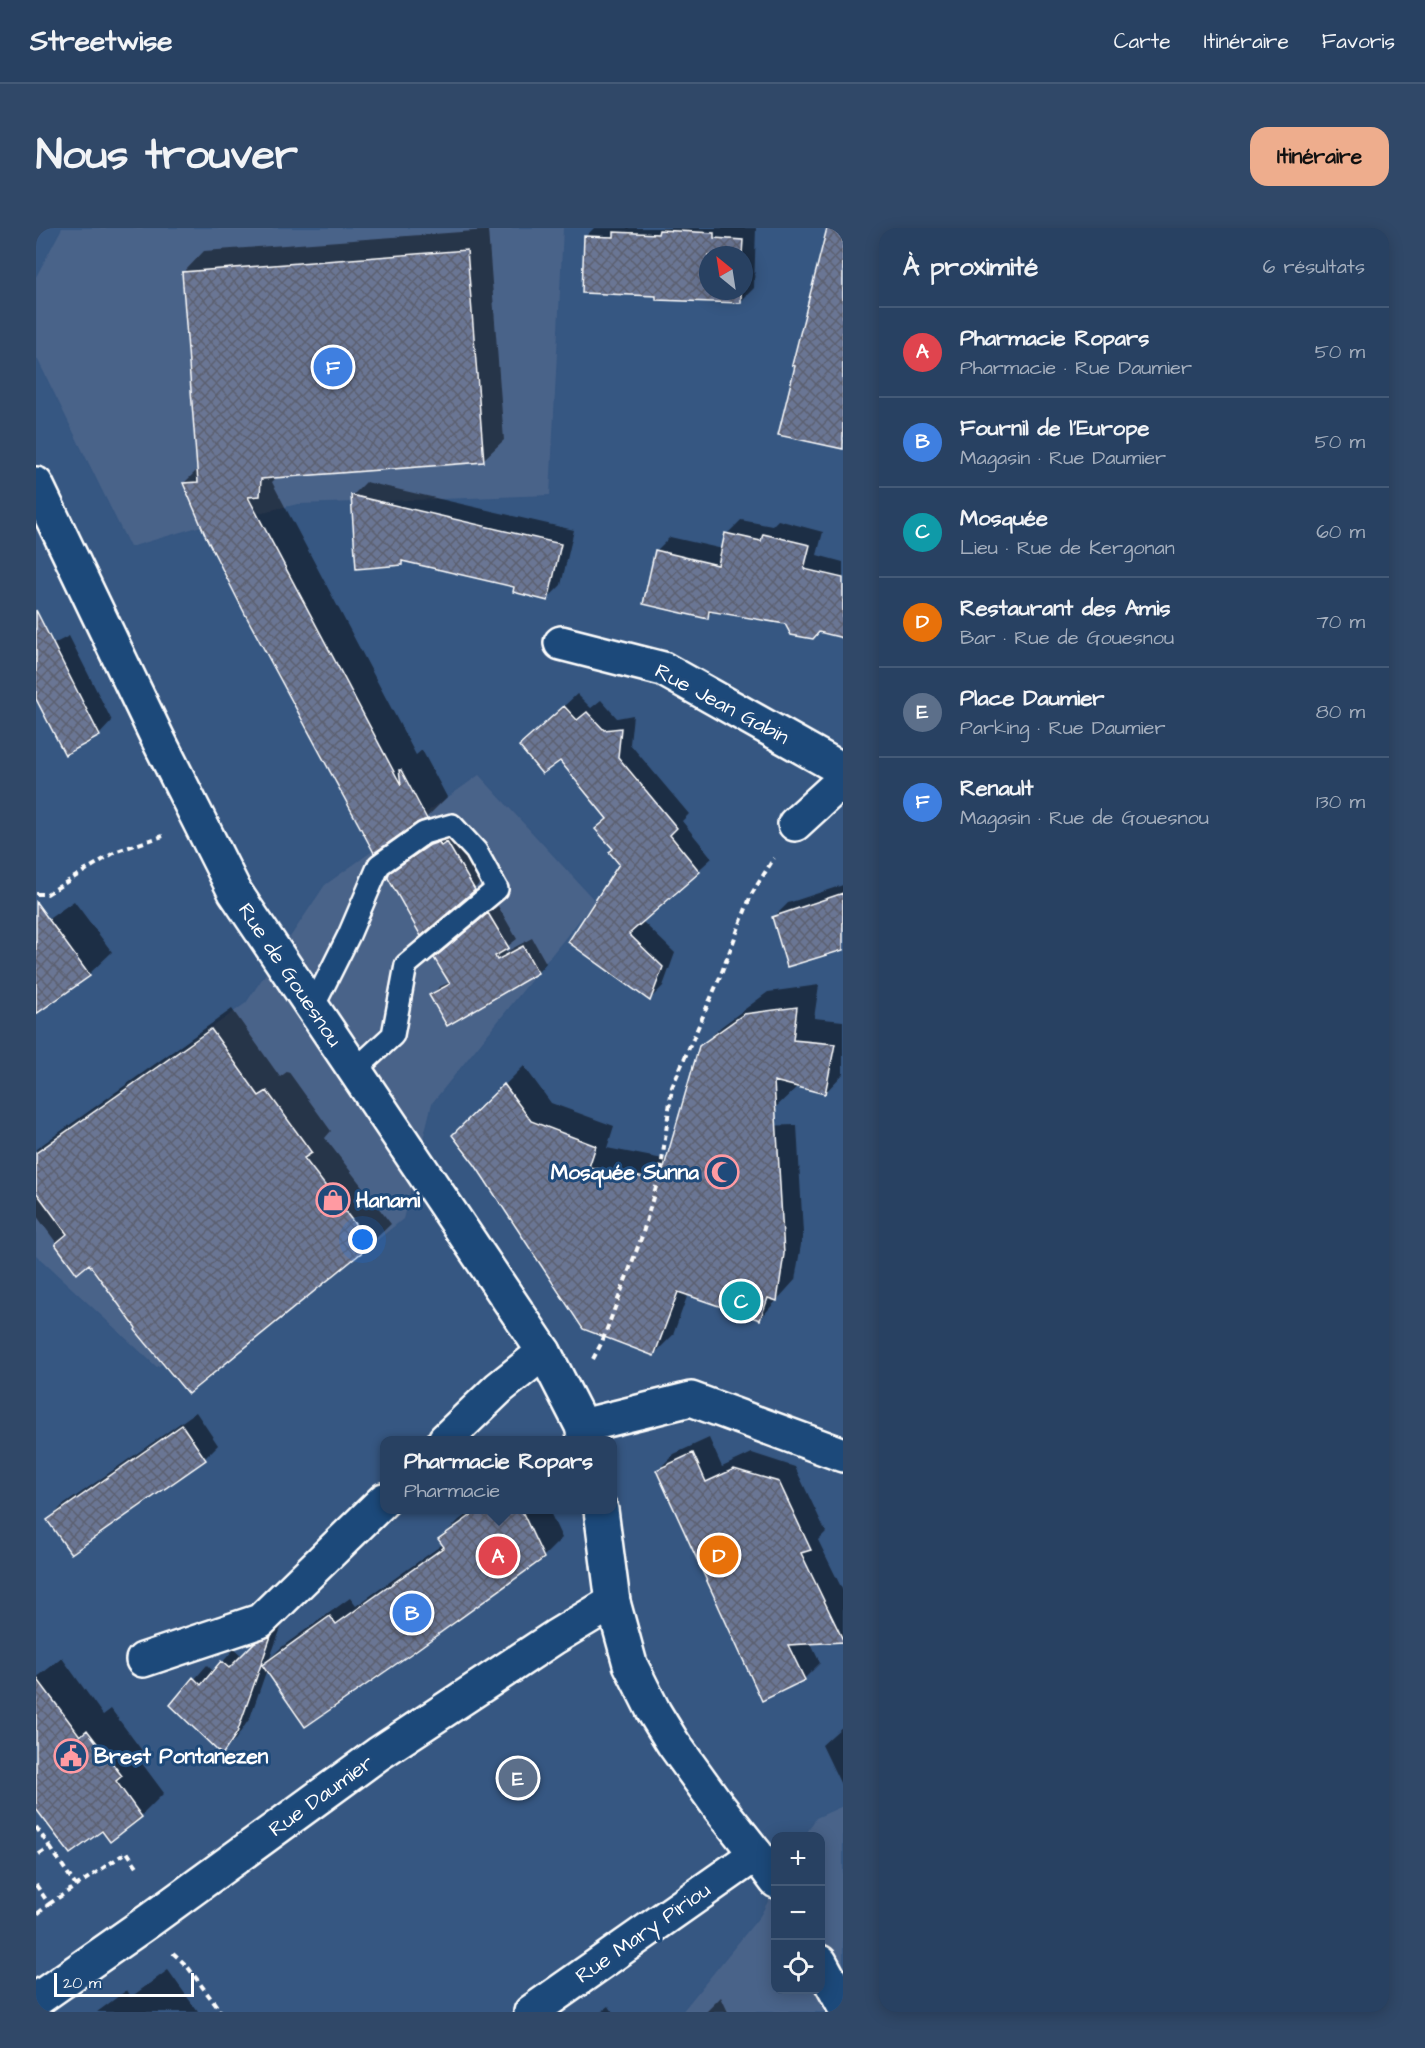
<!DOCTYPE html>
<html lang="fr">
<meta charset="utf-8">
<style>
:root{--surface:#284162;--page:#304868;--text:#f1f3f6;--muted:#a5afbe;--line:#445a77;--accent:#eead8d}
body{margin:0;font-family:"Architects Daughter",sans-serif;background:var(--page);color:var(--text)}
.controls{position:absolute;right:18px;bottom:18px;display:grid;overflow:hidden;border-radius:12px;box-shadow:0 3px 15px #0003}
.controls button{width:54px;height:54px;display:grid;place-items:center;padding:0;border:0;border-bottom:2px solid var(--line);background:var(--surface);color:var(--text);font:30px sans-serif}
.compass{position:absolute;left:663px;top:18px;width:54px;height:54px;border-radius:50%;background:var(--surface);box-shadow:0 3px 15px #0003;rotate:330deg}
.scale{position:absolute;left:18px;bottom:15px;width:140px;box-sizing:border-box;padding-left:6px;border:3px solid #fff;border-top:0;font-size:16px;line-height:21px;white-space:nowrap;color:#fff;-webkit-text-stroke:4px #1f4a7a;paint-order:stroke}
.you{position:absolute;left:327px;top:1012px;width:21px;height:21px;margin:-15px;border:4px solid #fff;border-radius:50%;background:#1a73e8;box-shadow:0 0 0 9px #1a73e833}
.badge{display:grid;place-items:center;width:39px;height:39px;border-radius:50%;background:var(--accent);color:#fff;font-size:20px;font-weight:700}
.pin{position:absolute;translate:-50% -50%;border:3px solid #fff;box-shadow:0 2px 6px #0006}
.popup{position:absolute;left:344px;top:1208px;width:237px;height:78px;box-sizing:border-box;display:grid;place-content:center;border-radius:12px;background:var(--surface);filter:drop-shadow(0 2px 4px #0005);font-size:20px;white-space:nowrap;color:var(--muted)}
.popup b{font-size:22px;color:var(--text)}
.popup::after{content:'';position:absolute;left:50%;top:100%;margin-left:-12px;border:12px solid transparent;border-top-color:var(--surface)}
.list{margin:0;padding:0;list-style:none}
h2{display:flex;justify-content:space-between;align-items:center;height:78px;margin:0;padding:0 24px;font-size:26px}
h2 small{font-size:20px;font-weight:400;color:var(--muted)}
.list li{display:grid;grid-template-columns:39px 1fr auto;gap:18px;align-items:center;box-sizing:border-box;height:90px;padding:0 24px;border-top:2px solid var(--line)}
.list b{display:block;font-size:22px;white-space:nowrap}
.list p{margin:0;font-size:20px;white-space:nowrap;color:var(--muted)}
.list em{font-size:20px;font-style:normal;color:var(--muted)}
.icon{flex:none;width:33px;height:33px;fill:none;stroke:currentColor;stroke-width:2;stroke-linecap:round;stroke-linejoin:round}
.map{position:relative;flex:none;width:807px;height:1784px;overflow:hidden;border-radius:18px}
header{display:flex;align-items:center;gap:36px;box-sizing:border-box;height:84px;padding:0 30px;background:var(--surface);border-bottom:2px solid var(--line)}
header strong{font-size:28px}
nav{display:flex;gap:33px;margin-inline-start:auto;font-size:21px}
.intro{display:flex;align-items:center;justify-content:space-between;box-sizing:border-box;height:144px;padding:0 36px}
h1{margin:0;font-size:42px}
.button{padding:15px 27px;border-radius:18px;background:var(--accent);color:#111;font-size:21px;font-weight:700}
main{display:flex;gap:36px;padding:0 36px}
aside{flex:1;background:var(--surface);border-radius:18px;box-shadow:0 3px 15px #0003}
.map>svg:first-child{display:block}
.built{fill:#4a6389}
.shadow{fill:#0007;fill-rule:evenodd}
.building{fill:url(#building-cross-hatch);stroke:#fff;stroke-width:1.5}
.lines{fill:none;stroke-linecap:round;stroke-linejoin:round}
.service-casing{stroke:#fff;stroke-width:26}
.minor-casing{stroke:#fff;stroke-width:38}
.tertiary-casing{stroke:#fff;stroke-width:38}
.path{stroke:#fff;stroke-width:4;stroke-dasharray:6 4.5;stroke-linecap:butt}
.service{stroke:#1f4a7a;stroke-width:21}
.minor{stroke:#1f4a7a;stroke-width:33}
.tertiary{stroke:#1f4a7a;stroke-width:33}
.labels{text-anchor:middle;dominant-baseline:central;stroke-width:6;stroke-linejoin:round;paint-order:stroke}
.street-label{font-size:21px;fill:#fff;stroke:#1f4a7a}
.poi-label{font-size:21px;font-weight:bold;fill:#fff;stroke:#1f4a7a;text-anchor:start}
</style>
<header>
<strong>Streetwise</strong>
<nav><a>Carte</a><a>Itinéraire</a><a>Favoris</a></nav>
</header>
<div class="intro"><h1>Nous trouver</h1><a class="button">Itinéraire</a></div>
<main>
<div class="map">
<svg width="807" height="1784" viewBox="0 0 807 1784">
<defs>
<pattern id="building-cross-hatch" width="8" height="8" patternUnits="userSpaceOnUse" patternTransform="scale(1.5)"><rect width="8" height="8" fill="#6b7694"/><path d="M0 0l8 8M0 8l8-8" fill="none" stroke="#5c6170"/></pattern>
</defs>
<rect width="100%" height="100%" fill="#365782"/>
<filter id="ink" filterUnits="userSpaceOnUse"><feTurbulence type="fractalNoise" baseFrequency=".0167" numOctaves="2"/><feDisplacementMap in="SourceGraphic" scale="12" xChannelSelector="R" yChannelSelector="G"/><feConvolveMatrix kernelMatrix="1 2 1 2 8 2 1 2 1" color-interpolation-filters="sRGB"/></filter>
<g filter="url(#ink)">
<path class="built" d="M 26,0 L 527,0 L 514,267 L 262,276 L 165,298 L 94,319 L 0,128 L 0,49 Z
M 443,547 L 559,673 L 396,875 L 367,991 L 152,1166 L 126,1136 L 121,1139 L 0,1027 L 0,925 L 210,775 L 289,657 Z
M 807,1578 L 807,1784 L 646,1784 L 724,1688 L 739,1661 L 740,1762 L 784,1762 L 784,1608 L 769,1608 L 780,1590 Z"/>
<path class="shadow" d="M 558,0 L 720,0 L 718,60 L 704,74 L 622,66 L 549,9 ZM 672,27 L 708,27 L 708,63 L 672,63 Z
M 452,2 L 468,212 L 447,232 L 242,248 L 236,254 L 380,527 L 386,522 L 411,569 L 390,590 L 380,593 L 148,255 L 162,241 L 148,44 L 168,23 Z
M 330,254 L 538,302 L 525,357 L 511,371 L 480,358 L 368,332 L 365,336 L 316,268 Z
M 705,292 L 736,298 L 742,292 L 787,304 L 781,327 L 807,334 L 807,408 L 678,382 L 671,389 L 620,323 L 634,309 L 687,321 L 691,306 Z
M 33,408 L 76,493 L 63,507 L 0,468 L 0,425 Z
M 541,466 L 555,480 L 565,472 L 581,490 L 597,487 L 594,516 L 653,586 L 646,593 L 676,630 L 606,693 L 639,725 L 627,758 L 614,771 L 534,713 L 585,636 L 578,621 L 572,590 L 524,531 L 485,518 Z
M 410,608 L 412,612 L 419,608 L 445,654 L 438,661 L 355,646 L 362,639 L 402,610 Z
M 807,657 L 807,721 L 738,689 L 752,675 Z
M 38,673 L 76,724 L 53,746 L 0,785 L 0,700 Z
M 462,678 L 481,711 L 468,721 L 470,724 L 496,710 L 510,735 L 502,744 L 412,796 L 395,768 L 403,759 L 414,754 L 409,721 Z
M 783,757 L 778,790 L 807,793 L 807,846 L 789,865 L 762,858 L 739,880 L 681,899 L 761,897 L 767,1005 L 759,1052 L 724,1091 L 652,1066 L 637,1107 L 618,1126 L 440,936 L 418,907 L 488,838 L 515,875 L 578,898 L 571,920 L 632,932 L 663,820 L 686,798 L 732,764 Z
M 196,781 L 244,849 L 252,843 L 295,903 L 289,910 L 355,996 L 334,1016 L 102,1100 L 53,1034 L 41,1043 L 0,987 L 0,921 Z
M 160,1184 L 182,1217 L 169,1230 L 13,1292 L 26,1278 Z
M 673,1210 L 686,1239 L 716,1225 L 759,1239 L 790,1304 L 782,1312 L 807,1363 L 807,1412 L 774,1414 L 784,1435 L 768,1451 L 622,1242 L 638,1226 Z
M 434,1282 L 513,1282 L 526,1310 L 507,1329 L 231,1441 L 214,1490 L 199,1512 L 186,1525 L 136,1477 L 171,1437 L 178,1444 L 198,1421 L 206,1428 L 234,1402 L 246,1397 L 234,1430 L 247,1418 L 314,1370 L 320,1378 L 407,1316 L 404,1311 L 423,1292 L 435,1284 Z
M 26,1430 L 67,1487 L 75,1481 L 107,1524 L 102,1530 L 128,1565 L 105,1588 L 66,1601 L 0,1578 L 0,1450 Z
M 807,1498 L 807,1561 L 786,1517 Z
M 132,1742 L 162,1784 L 61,1784 L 91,1762 L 95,1769 Z
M 685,1769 L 692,1784 L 670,1784 Z
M 573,1778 L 577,1784 L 565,1784 Z"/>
<path class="building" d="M 791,0 L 807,0 L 807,221 L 742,207 L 759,138 L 756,137 Z
M 623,2 L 678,5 L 678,10 L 707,12 L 706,27 L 672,27 L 672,63 L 705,63 L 705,75 L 620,72 L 620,68 L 546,65 L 548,8 L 578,9 L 578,4 L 622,6 Z
M 431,22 L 448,234 L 225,251 L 224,268 L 212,269 L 365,557 L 363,542 L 365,542 L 391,591 L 381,595 L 338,625 L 209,386 L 170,309 L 147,255 L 162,254 L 146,44 Z
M 315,267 L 525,316 L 512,373 L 477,364 L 478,359 L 366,333 L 366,337 L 320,341 Z
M 689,305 L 725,313 L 727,306 L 774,317 L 768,341 L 807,350 L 807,410 L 783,404 L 777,411 L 755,407 L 749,396 L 673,383 L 672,391 L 607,376 L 619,322 L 682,337 Z
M 0,382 L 64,508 L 29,527 L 0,471 Z
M 528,478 L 541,492 L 551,484 L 568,502 L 585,500 L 582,529 L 641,600 L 634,607 L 664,644 L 593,706 L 627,739 L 614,773 L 532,714 L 583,636 L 573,624 L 577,621 L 559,601 L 571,591 L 524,533 L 506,546 L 483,518 Z
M 403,614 L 405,618 L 411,614 L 439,662 L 385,708 L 352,650 L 353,645 L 394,617 Z
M 807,665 L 807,722 L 751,739 L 736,689 Z
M 0,674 L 54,748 L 0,786 Z
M 452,685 L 473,720 L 459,728 L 461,732 L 487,718 L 502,745 L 411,798 L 393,767 L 414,756 L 398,730 Z
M 761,779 L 757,812 L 799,816 L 789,866 L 738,853 L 748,1026 L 741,1073 L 732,1070 L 724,1092 L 642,1064 L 618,1128 L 547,1101 L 439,937 L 416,907 L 468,856 L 495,893 L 560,918 L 553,939 L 624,953 L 663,818 L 708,786 Z
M 175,801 L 223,868 L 231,863 L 276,925 L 268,930 L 335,1017 L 152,1166 L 99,1102 L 100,1100 L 53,1036 L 41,1046 L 19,1016 L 31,1006 L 0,964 L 0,925 Z
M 146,1197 L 170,1232 L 35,1326 L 11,1292 Z
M 657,1225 L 670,1254 L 698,1241 L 743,1254 L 775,1322 L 765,1325 L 807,1412 L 807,1414 L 752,1417 L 769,1452 L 726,1473 L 620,1242 Z
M 444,1281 L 485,1281 L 508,1330 L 379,1423 L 269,1499 L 226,1437 L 294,1388 L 300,1396 L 408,1319 L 402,1311 Z
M 235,1408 L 201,1505 L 186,1527 L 134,1477 L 157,1449 L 165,1457 L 185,1433 L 193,1440 L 219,1414 Z
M 0,1449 L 44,1508 L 51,1502 L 86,1548 L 80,1553 L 106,1589 L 74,1614 L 66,1603 L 34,1626 L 0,1581 Z"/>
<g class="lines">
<g class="service-casing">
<path id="service" d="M 276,781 L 313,707 L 343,637 L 388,605 L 416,597 L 440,623 L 461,661 L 370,737 L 357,807 L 318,843"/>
</g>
<g class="minor-casing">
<path id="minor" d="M 525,415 L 627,441 L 807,542
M 759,596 L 807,552
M 546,1198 L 655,1171 L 807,1227
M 409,1212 L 463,1160 L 508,1124
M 107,1432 L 224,1393 L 348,1272
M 0,1772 L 114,1692 L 342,1526 L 519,1409 L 577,1374
M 495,1784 L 720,1626"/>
</g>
<g class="tertiary-casing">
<path id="tertiary" d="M 0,256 L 121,509 L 199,664 L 508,1124 L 546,1198 L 549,1212
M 565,1282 L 577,1374 L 594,1436 L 618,1484 L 637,1515 L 683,1579 L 720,1626 L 740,1653
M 784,1734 L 807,1776"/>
</g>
<path class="path" d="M 0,666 L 11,666 L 81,623 L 127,608
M 557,1131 L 566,1114 L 606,1008 L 625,941 L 636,859 L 684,749 L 715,667 L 738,630
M 0,1599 L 14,1619 L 0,1628
M 14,1619 L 40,1658
M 0,1657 L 13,1676 L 0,1687
M 13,1676 L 91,1624 L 102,1640
M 137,1725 L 151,1738 L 185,1784"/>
<use href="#service" class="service"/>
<use href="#minor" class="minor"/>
<use href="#tertiary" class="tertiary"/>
</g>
</g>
<defs>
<g id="mosque-ring" transform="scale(1.725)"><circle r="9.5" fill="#1f4a7a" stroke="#ff9aa2" stroke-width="1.5"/><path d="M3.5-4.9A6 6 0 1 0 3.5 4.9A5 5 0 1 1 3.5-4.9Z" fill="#ff9aa2"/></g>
<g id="shop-ring" transform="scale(1.725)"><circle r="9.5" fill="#1f4a7a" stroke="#ff9aa2" stroke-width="1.5"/><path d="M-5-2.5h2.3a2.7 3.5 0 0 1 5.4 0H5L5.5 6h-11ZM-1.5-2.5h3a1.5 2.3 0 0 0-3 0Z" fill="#ff9aa2"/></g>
<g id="civic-ring" transform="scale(1.725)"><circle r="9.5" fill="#1f4a7a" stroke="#ff9aa2" stroke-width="1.5"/><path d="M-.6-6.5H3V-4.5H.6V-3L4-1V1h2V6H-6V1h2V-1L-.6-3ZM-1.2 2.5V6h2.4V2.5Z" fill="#ff9aa2"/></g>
</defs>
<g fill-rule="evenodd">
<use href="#mosque-ring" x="686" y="944"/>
<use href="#shop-ring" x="297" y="972"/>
<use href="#civic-ring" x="35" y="1528"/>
</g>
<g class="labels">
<g class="street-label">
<text transform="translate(686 476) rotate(28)">Rue Jean Gabin</text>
<text transform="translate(254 747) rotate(56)">Rue de Gouesnou</text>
<text transform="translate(285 1568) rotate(-36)">Rue Daumier</text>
<text transform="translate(607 1705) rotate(-35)">Rue Mary Piriou</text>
</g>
<g class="poi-label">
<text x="663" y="944" text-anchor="end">Mosquée Sunna</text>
<text x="320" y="972">Hanami</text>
<text x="58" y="1528">Brest Pontanezen</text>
</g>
</g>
</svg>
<div class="controls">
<button>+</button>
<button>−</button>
<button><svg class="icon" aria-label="locate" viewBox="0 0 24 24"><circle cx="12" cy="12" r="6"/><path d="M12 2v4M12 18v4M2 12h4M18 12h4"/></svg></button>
</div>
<svg class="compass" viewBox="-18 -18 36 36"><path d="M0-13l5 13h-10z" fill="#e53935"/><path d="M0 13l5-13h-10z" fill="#a5afbe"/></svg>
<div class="scale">20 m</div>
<div class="you"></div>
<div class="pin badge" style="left:462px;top:1328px;background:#e0444e">A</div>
<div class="popup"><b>Pharmacie Ropars</b>Pharmacie</div>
<div class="pin badge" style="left:376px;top:1385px;background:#3f7fe0">B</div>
<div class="pin badge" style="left:705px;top:1073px;background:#0f9aa8">C</div>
<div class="pin badge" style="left:683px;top:1327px;background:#e8710a">D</div>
<div class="pin badge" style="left:482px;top:1550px;background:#5c6f8a">E</div>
<div class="pin badge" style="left:297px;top:139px;background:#3f7fe0">F</div>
</div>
<aside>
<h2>À proximité<small>6 résultats</small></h2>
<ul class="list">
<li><span class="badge" style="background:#e0444e">A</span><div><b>Pharmacie Ropars</b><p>Pharmacie · Rue Daumier</p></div><em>50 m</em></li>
<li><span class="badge" style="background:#3f7fe0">B</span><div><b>Fournil de l’Europe</b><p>Magasin · Rue Daumier</p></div><em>50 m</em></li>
<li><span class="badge" style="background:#0f9aa8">C</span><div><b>Mosquée</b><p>Lieu · Rue de Kergonan</p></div><em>60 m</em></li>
<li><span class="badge" style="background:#e8710a">D</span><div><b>Restaurant des Amis</b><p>Bar · Rue de Gouesnou</p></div><em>70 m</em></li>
<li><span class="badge" style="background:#5c6f8a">E</span><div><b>Place Daumier</b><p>Parking · Rue Daumier</p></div><em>80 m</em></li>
<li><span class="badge" style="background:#3f7fe0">F</span><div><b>Renault</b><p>Magasin · Rue de Gouesnou</p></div><em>130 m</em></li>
</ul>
</aside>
</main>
